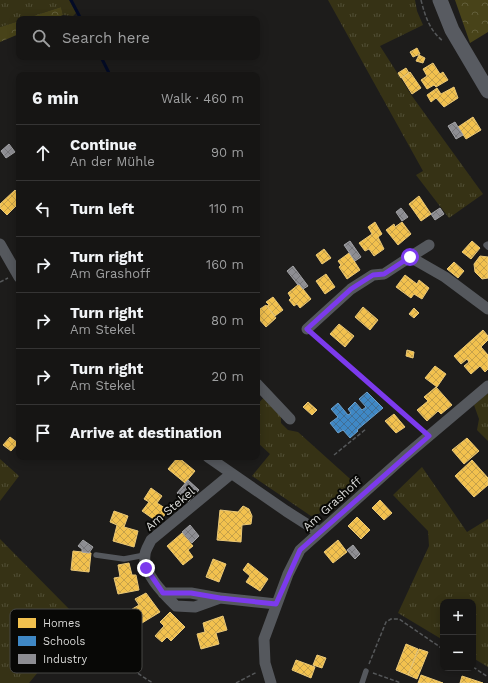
<!DOCTYPE html>
<meta charset="utf-8">
<style>
:root{--surface:#161514;--page:#232222;--text:#f1f3f6;--muted:#9e9fa0;--line:#353434}
body{margin:0;font-family:"Work Sans",sans-serif;background:var(--page);color:var(--text)}
.controls{position:absolute;right:12px;bottom:12px;display:grid;overflow:hidden;border-radius:8px;box-shadow:0 2px 10px #0003}
.controls button{width:36px;height:36px;display:grid;place-items:center;padding:0;border:0;border-bottom:1px solid var(--line);background:var(--surface);color:var(--text);font:20px sans-serif}
.stop{position:absolute;width:12px;height:12px;margin:-9px;border:3px solid #7c3aed;border-radius:50%;background:#fff}
.stop.end{background:#7c3aed;border-color:#fff;box-shadow:0 1px 4px #0008}
.list{margin:0;padding:0;list-style:none}
h2{display:flex;justify-content:space-between;align-items:center;height:52px;margin:0;padding:0 16px;font-size:17px}
h2 small{font-size:13px;font-weight:400;color:var(--muted)}
.list li{display:grid;grid-template-columns:26px 1fr auto;gap:12px;align-items:center;box-sizing:border-box;height:56px;padding:0 16px;border-top:1px solid var(--line)}
.list b{display:block;font-size:15px;white-space:nowrap}
.list p{margin:0;font-size:13px;white-space:nowrap;color:var(--muted)}
.list em{font-size:13px;font-style:normal;color:var(--muted)}
.icon{flex:none;width:22px;height:22px;fill:none;stroke:currentColor;stroke-width:2;stroke-linecap:round;stroke-linejoin:round}
.map{position:relative;flex:none;width:488px;height:683px;overflow:hidden}
.search{position:absolute;background:var(--surface);box-shadow:0 2px 10px #0003;left:16px;top:16px;width:244px;height:44px;display:flex;align-items:center;gap:10px;box-sizing:border-box;padding:0 14px;border-radius:8px;color:var(--muted);font-size:15px}
.panel{position:absolute;background:var(--surface);box-shadow:0 2px 10px #0003;left:16px;top:72px;width:244px;height:388px;border-radius:8px}
.map>svg:first-child{display:block}
.grass{fill:url(#grass-tufts)}
.forest{fill:url(#forest-crowns)}
.homes{fill:url(#homes-cross-hatch);stroke:#eac877}
.schools{fill:url(#schools-cross-hatch);stroke:#6da0ca}
.industry{fill:url(#industry-cross-hatch);stroke:#a4a4a7}
.lines{fill:none;stroke-linecap:round;stroke-linejoin:round}
.stream{stroke:#030b26;stroke-width:3}
.path{stroke:#56585a;stroke-width:1.5;stroke-dasharray:4 2;stroke-linecap:butt}
.lane{stroke:#55585d;stroke-width:5.5}
.street{stroke:#55585d;stroke-width:11}
.secondary{stroke:#585b61;stroke-width:15}
.route{stroke:#7c3aed;stroke-width:5}
.labels{text-anchor:middle;dominant-baseline:central;stroke-width:4;stroke-linejoin:round;paint-order:stroke}
.street-label{font-size:12px;fill:#d9d9d7;stroke:#080806}
.key{fill:#080806;stroke:#474745;stroke-width:1}
.key-label{font-size:11px;fill:#d9d9d7}
</style>
<div class="map">
<svg width="488" height="683" viewBox="0 0 488 683">
<defs>
<pattern id="grass-tufts" width="24" height="20" patternUnits="userSpaceOnUse"><rect width="24" height="20" fill="#363215"/><path d="M3 7l-1-3M5 7V3M7 7l1-3M15 17l-1-3M17 17v-4M19 17l1-3" fill="none" stroke="#524f36"/></pattern>
<pattern id="forest-crowns" width="20" height="18" patternUnits="userSpaceOnUse"><rect width="20" height="18" fill="#484319"/><path d="M2 6a3 3 0 1 1 6 0M12 15a3 3 0 1 1 6 0" fill="none" stroke="#625e3a"/></pattern>
<pattern id="homes-cross-hatch" width="8" height="8" patternUnits="userSpaceOnUse"><rect width="8" height="8" fill="#f2c14e"/><path d="M0 0l8 8M0 8l8-8" fill="none" stroke="#c6a14a"/></pattern>
<pattern id="schools-cross-hatch" width="8" height="8" patternUnits="userSpaceOnUse"><rect width="8" height="8" fill="#3f88c5"/><path d="M0 0l8 8M0 8l8-8" fill="none" stroke="#406f96"/></pattern>
<pattern id="industry-cross-hatch" width="8" height="8" patternUnits="userSpaceOnUse"><rect width="8" height="8" fill="#8d8d92"/><path d="M0 0l8 8M0 8l8-8" fill="none" stroke="#767679"/></pattern>
</defs>
<rect width="100%" height="100%" fill="#1d1c1b"/>
<path class="grass" d="M 0,0 L 69,0 L 76,13 L 73,16 L 63,15 L 61,7 L 24,19 L 19,19 L 19,21 L 0,27 Z
M 328,0 L 415,0 L 417,11 L 423,25 L 380,46 L 412,96 L 483,194 L 449,218 L 416,175 L 423,171 Z
M 488,393 L 488,441 L 477,430 L 479,419 L 474,405 Z
M 265,396 L 281,415 L 281,423 L 288,430 L 298,432 L 358,486 L 334,509 L 311,516 L 252,476 L 270,454 L 257,442 L 257,405 Z
M 0,459 L 19,476 L 0,501 Z
M 422,467 L 467,532 L 488,519 L 488,667 L 473,658 L 473,602 L 443,602 L 443,640 L 398,613 L 429,546 L 428,531 L 393,495 Z
M 0,539 L 72,612 L 71,628 L 59,647 L 29,683 L 0,683 Z"/>
<path class="forest" d="M 455,0 L 488,0 L 488,32 L 470,43 Z
M 61,7 L 63,15 L 54,19 L 24,19 Z
M 19,21 L 19,34 L 0,42 L 0,27 Z"/>
<path class="homes" d="M 417,48 L 420,54 L 413,57 L 410,52 Z
M 419,55 L 425,58 L 423,63 L 416,61 Z
M 433,63 L 440,74 L 443,72 L 448,80 L 436,87 L 434,85 L 427,89 L 421,80 L 427,76 L 423,69 Z
M 406,68 L 409,73 L 401,78 L 398,73 Z
M 410,72 L 421,88 L 412,94 L 402,78 Z
M 454,87 L 458,98 L 444,107 L 436,98 L 431,102 L 427,95 L 437,88 L 441,94 Z
M 473,117 L 481,130 L 466,139 L 458,127 Z
M 15,190 L 19,194 L 19,203 L 7,215 L 0,208 L 0,204 Z
M 419,196 L 431,214 L 421,221 L 409,204 Z
M 375,222 L 382,234 L 378,237 L 384,249 L 374,256 L 369,249 L 365,251 L 359,243 L 372,234 L 368,227 Z
M 402,222 L 411,234 L 398,245 L 386,230 L 394,224 L 395,227 Z
M 472,241 L 480,248 L 471,259 L 462,252 Z
M 324,249 L 331,258 L 322,264 L 316,255 Z
M 349,253 L 360,270 L 347,279 L 339,267 L 341,265 L 338,261 Z
M 480,256 L 488,257 L 488,278 L 482,279 L 475,272 L 474,264 Z
M 454,262 L 464,271 L 458,278 L 447,269 Z
M 326,274 L 335,287 L 325,294 L 316,281 Z
M 405,275 L 417,284 L 419,280 L 429,288 L 422,299 L 414,294 L 411,298 L 396,287 Z
M 299,284 L 311,299 L 300,308 L 297,304 L 294,306 L 289,300 L 291,298 L 288,293 Z
M 273,297 L 283,310 L 275,316 L 267,306 L 269,305 L 266,302 Z
M 266,305 L 276,318 L 266,327 L 257,317 L 257,311 Z
M 363,307 L 378,320 L 370,330 L 355,317 Z
M 414,308 L 419,313 L 414,318 L 409,314 Z
M 339,324 L 354,336 L 345,347 L 330,334 Z
M 483,330 L 488,336 L 488,340 L 481,347 L 488,355 L 488,369 L 485,372 L 480,366 L 471,374 L 464,366 L 469,362 L 467,359 L 461,364 L 454,356 Z
M 407,350 L 414,352 L 413,358 L 406,356 Z
M 435,366 L 446,374 L 437,387 L 425,378 Z
M 436,387 L 452,405 L 441,414 L 438,411 L 427,421 L 417,410 L 428,401 L 424,397 Z
M 308,402 L 317,410 L 312,415 L 303,407 Z
M 394,414 L 405,427 L 396,433 L 385,421 Z
M 10,437 L 18,443 L 11,451 L 3,445 Z
M 467,438 L 479,451 L 464,464 L 452,450 Z
M 178,457 L 195,471 L 185,483 L 168,469 Z
M 472,460 L 488,478 L 488,485 L 474,497 L 455,476 Z
M 151,488 L 162,496 L 157,503 L 168,510 L 159,523 L 142,511 L 149,502 L 144,499 Z
M 380,500 L 392,513 L 384,520 L 372,508 Z
M 243,506 L 249,509 L 252,516 L 251,524 L 242,525 L 241,542 L 217,540 L 220,510 L 238,512 Z
M 114,511 L 128,516 L 124,527 L 138,531 L 134,547 L 113,541 L 117,525 L 110,522 Z
M 357,517 L 370,530 L 361,539 L 348,526 Z
M 182,533 L 193,546 L 188,550 L 193,557 L 183,565 L 167,546 Z
M 338,540 L 347,552 L 333,563 L 324,552 Z
M 73,551 L 91,553 L 89,572 L 71,570 Z
M 213,559 L 226,564 L 219,582 L 206,577 Z
M 129,563 L 132,575 L 136,575 L 139,590 L 118,594 L 114,578 L 120,577 L 118,565 Z
M 248,563 L 268,579 L 260,591 L 246,582 L 250,576 L 243,570 Z
M 146,593 L 160,612 L 142,623 L 138,616 L 133,619 L 129,611 L 139,605 L 135,599 Z
M 170,612 L 185,627 L 171,641 L 167,637 L 162,642 L 155,636 L 164,626 L 160,622 Z
M 223,616 L 227,630 L 216,633 L 219,644 L 201,649 L 197,634 L 205,632 L 203,623 Z
M 406,644 L 418,649 L 408,675 L 396,670 Z
M 419,649 L 428,652 L 417,679 L 408,675 Z
M 317,655 L 326,658 L 322,668 L 313,665 Z
M 296,660 L 315,667 L 311,678 L 292,670 Z
M 421,675 L 443,683 L 418,683 Z
M 462,676 L 483,683 L 460,683 Z"/>
<path class="schools" d="M 367,392 L 383,408 L 357,430 L 358,431 L 350,438 L 343,430 L 338,433 L 330,423 L 338,417 L 331,409 L 338,403 L 348,415 L 351,413 L 348,409 L 355,402 L 362,410 L 366,407 L 359,399 Z"/>
<path class="industry" d="M 455,122 L 463,135 L 456,139 L 448,126 Z
M 9,144 L 15,152 L 6,158 L 1,151 Z
M 401,208 L 408,217 L 402,221 L 396,212 Z
M 440,208 L 444,214 L 435,220 L 431,214 Z
M 350,241 L 361,257 L 355,261 L 344,245 Z
M 293,266 L 308,286 L 303,289 L 299,284 L 298,285 L 287,271 Z
M 188,480 L 199,490 L 188,502 L 177,493 Z
M 190,525 L 199,536 L 192,543 L 182,532 Z
M 83,540 L 93,547 L 89,553 L 82,552 L 82,549 L 78,546 Z
M 353,545 L 360,554 L 355,559 L 347,550 Z"/>
<g class="lines">
<path class="stream" d="M 71,0 L 81,19
M 101,57 L 110,75"/>
<path class="path" d="M 421,0 C 425,16 430,31 443,41
M 0,282 L 8,278
M 314,336 L 421,429
M 334,455 L 366,429
M 65,621 C 96,638 122,665 153,683
M 369,664 L 386,622 L 391,619 L 399,619 L 443,649
M 473,667 L 488,677
M 373,673 L 401,683
M 236,683 L 257,672"/>
<path class="lane" d="M 488,244 L 486,245 L 488,247
M 96,555 L 124,559 L 145,555
M 362,683 L 366,671"/>
<path class="street" d="M 0,244 L 19,277
M 410,257 L 429,245
M 307,329 L 351,289 L 373,275 L 384,274 L 410,257 L 445,277 L 488,309
M 257,384 L 290,419
M 208,457 L 286,511 L 319,532
M 231,474 L 151,540 C 149,545 145,550 145,555 C 142,573 165,595 176,606 L 195,607 L 220,598 L 276,604
M 163,593 L 191,593 L 219,598
M 271,683 L 265,663 L 264,639 L 288,574 L 300,550 L 404,457 L 488,386"/>
<path class="secondary" d="M 440,0 L 452,30 L 488,91"/>
</g>
<g class="lines">
<path class="route" d="M 146,568 L 163,593 L 191,593 L 220,598 L 276,604 L 300,550 L 429,436 L 307,329 L 351,289 L 373,275 L 384,274 L 410,257"/>
</g>
<g class="labels">
<g class="street-label">
<text transform="translate(332 504) rotate(-42)">Am Grashoff</text>
<text transform="translate(170 509) rotate(-40)">Am Stekel</text>
</g>
</g>
<rect x="10" y="609" width="132" height="64" rx="6" class="key"/>
<rect x="18" y="618" width="18" height="10" fill="#f2c14e"/>
<rect x="18" y="636" width="18" height="10" fill="#3f88c5"/>
<rect x="18" y="654" width="18" height="10" fill="#8d8d92"/>
<g class="key-label">
<text x="43" y="627">Homes</text>
<text x="43" y="645">Schools</text>
<text x="43" y="663">Industry</text>
</g>
</svg>
<div class="controls">
<button>+</button>
<button>−</button>
</div>
<div class="stop" style="left:410px;top:257px"></div>
<div class="stop end" style="left:146px;top:568px"></div>
<div class="search"><svg class="icon" aria-label="search" viewBox="0 0 24 24"><circle cx="10" cy="10" r="6"/><path d="M15 15l6 6"/></svg>Search here</div>
<section class="panel">
<h2>6 min<small>Walk · 460 m</small></h2>
<ul class="list">
<li><svg class="icon" aria-label="ahead" viewBox="0 0 24 24"><path d="M12 20V5M6 11l6-6 6 6"/></svg><div><b>Continue</b><p>An der Mühle</p></div><em>90 m</em></li>
<li><svg class="icon" aria-label="left" viewBox="0 0 24 24"><path d="M17 20v-9H6M10 6l-5 5 5 5"/></svg><div><b>Turn left</b></div><em>110 m</em></li>
<li><svg class="icon" aria-label="right" viewBox="0 0 24 24"><path d="M7 20v-9h11M14 6l5 5-5 5"/></svg><div><b>Turn right</b><p>Am Grashoff</p></div><em>160 m</em></li>
<li><svg class="icon" aria-label="right" viewBox="0 0 24 24"><path d="M7 20v-9h11M14 6l5 5-5 5"/></svg><div><b>Turn right</b><p>Am Stekel</p></div><em>80 m</em></li>
<li><svg class="icon" aria-label="right" viewBox="0 0 24 24"><path d="M7 20v-9h11M14 6l5 5-5 5"/></svg><div><b>Turn right</b><p>Am Stekel</p></div><em>20 m</em></li>
<li><svg class="icon" aria-label="arrive" viewBox="0 0 24 24"><path d="M6 21V4h12l-3 4 3 4H6"/></svg><div><b>Arrive at destination</b></div></li>
</ul>
</section>
</div>
